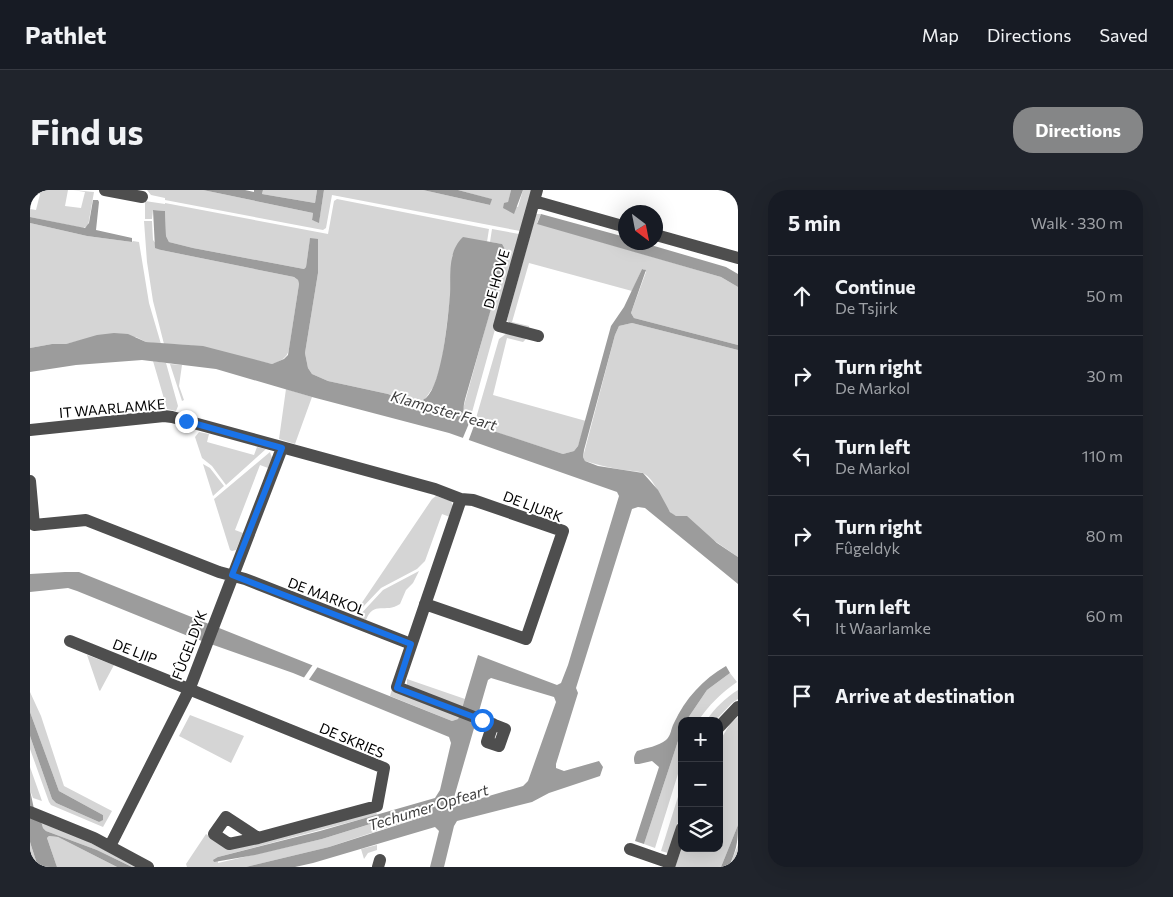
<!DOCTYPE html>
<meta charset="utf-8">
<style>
:root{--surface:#171b24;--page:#20242c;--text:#f1f3f6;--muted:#9ea1a6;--line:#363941;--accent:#858687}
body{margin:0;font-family:Commissioner,sans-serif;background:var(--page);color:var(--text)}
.controls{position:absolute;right:15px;bottom:15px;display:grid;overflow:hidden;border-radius:10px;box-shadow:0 5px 20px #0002}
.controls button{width:45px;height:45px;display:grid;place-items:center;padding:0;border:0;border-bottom:1px solid var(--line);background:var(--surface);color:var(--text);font:25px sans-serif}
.compass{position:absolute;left:588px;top:15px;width:45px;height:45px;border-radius:50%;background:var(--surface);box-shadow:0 5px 20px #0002;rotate:148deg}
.stop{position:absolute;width:15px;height:15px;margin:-11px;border:4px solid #1a73e8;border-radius:50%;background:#fff}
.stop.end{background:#1a73e8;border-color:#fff;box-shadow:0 1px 5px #0008}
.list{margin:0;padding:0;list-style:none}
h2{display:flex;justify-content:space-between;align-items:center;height:65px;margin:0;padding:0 20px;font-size:21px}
h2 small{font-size:16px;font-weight:400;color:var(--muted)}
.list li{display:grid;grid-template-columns:32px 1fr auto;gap:15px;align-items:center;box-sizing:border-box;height:80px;padding:0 20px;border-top:1px solid var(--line)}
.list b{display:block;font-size:19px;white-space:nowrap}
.list p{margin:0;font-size:16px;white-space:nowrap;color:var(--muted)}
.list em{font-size:16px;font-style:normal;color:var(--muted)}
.icon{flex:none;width:28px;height:28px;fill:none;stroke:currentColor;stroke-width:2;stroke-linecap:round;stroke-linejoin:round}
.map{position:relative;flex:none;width:708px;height:677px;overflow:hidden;border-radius:20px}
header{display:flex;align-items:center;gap:30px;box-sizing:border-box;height:70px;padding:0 25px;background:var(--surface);border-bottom:1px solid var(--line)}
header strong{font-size:24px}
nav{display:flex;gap:28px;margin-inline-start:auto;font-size:18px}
.intro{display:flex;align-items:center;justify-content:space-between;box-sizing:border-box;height:120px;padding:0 30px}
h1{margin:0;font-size:35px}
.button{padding:12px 22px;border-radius:20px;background:var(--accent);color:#fff;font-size:18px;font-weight:700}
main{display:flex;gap:30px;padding:0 30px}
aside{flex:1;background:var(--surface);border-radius:20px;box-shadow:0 5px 20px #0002}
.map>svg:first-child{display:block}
.green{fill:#d5d5d5}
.water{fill:#9c9c9c;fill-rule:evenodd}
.pier{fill:#fff}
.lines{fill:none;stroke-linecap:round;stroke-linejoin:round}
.minor{stroke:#4e4e4e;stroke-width:12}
.route{stroke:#1a73e8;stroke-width:6}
.labels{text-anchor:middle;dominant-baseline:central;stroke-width:4;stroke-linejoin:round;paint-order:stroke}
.street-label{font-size:14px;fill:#000;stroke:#fff}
.water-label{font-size:15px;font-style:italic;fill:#3d3d3d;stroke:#fff}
</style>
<header>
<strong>Pathlet</strong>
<nav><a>Map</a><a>Directions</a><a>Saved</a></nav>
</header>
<div class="intro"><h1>Find us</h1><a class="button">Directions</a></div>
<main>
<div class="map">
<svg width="708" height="677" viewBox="0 0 708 677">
<rect width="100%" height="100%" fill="#fff"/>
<path class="green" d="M 0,0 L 38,0 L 35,16 L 51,18 L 55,2 L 43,0 L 64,2 L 58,36 L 53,38 L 0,27 L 0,19 L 6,20 L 10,4 L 0,1 Z
M 117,0 L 173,0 L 283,23 L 282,30 L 289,32 L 294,0 L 393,0 L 460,15 L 461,9 L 428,0 L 481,0 L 478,13 L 476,13 L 488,17 L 493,0 L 503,0 L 490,41 L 302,5 L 296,38 L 293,40 L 135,10 L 135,8 L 121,5 Z
M 233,0 L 287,0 L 285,13 L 232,4 Z
M 307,9 L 459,39 L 457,52 L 433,48 L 422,66 L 420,109 L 415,149 L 411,176 L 404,196 L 395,209 L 382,214 L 358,204 L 298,191 L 282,184 L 278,178 L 275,163 L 288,83 L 280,49 L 276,77 L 274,79 L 163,58 L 139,52 L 136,46 L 135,21 L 123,20 L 122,29 L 115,29 L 115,11 L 135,14 L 135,13 L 298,44 L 304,11 Z
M 506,24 L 511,24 L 507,33 L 691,87 L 708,97 L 708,155 L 604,128 L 601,123 L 616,82 L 614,79 L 612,79 L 602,101 L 499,73 L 482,132 L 499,136 L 499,138 L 479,133 L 477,130 Z
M 114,31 L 122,31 L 123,50 L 131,60 L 264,87 L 268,90 L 269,94 L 259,159 C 257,169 250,171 242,174 L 159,155 L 134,154 L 123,111 L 117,72 Z
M 0,33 L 57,46 L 102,52 L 103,51 L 109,52 L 119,113 L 131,154 L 116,152 L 106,147 L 48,151 L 36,154 L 22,154 L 0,158 Z
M 462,39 L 489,44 L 491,46 L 439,233 L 435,229 L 433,219 L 465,103 L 472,54 L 460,52 Z
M 602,133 L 708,160 L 708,367 L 650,327 C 632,325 630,292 613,283 C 608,281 599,281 594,280 C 580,278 568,275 555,271 L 553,267 L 585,145 L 589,136 Z
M 477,143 L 496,149 L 493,152 L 477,148 L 463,205 L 556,231 L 548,256 L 544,261 L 533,264 L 444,235 L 469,149 Z
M 123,171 L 136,173 L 148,216 L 146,221 L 137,219 Z
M 140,174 L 152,175 L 149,196 L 154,210 L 152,211 Z
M 256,199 L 282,207 L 265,254 L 249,249 Z
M 169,242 L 179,244 L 177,252 L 224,265 L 227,257 L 236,259 L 196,295 L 182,276 L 172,268 L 165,247 Z
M 240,262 L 242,268 L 238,278 L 230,275 L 205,340 L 213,343 L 206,360 L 202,361 L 200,360 L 184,309 Z
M 173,274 L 180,278 L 194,296 L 183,306 Z
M 406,306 L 421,311 L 423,316 L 420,327 L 412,324 L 395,371 L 387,379 L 351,398 L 329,421 L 327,420 L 402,309 Z
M 389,381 L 383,393 L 376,400 L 370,414 C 355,424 344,410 336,430 L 328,427 L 353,400 Z
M 57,465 L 84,475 L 70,501 L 69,500 Z
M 700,483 L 707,492 C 691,503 679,515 668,531 L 656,531 L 677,500 Z
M 377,489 L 435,509 L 432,518 L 377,496 Z
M 362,499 L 430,526 L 428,529 L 422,531 L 360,506 Z
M 708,500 L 708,509 L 702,513 L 685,531 L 676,531 C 685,518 695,508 708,500 Z
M 0,502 L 11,526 L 34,596 L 82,621 L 73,637 L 21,615 L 19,612 L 0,559 L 0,546 L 22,609 L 26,613 L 69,632 L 73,625 L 29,601 L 0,522 Z
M 160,525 L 214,546 L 201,573 L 149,546 Z
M 708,527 L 708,635 L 691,677 L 645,677 L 652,658 L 689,658 L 689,552 L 700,534 Z
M 652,539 L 652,571 L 625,658 L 614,654 Z
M 0,577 L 12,611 L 3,608 L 0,600 Z
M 652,594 L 652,620 L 638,663 L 631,661 Z
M 395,617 L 401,618 L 402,621 L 400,625 L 350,640 L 350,631 Z
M 346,621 L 347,625 L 188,667 L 188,673 L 292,649 L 347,632 L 347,641 L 299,657 L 216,677 L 157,677 L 156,674 L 176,644 L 194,657 Z
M 11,631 L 39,642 L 108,677 L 102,677 L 67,660 L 16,641 L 13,638 Z
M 19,646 L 28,647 L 87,677 L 27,677 L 17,648 Z
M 0,652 L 8,677 L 0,677 Z
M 347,655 L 347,660 L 338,663 L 334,669 L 331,659 Z
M 708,655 L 708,677 L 699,677 Z"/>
<path class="water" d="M 173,0 L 215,0 L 224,2 L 224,0 L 233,0 L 232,4 L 285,13 L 287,0 L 294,0 L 289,33 L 282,30 L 283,23 Z
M 393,0 L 428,0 L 462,9 L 460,15 Z
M 481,0 L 493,0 L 484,24 L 473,18 L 474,13 L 478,12 Z
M 63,10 L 68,10 L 69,12 L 66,40 L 102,48 L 102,52 L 57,46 L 0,33 L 0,27 L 55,38 L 59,33 Z
M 123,20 L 135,21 L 136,46 L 139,52 L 163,58 L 274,79 L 276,77 L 280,48 L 288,49 L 288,83 L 275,163 L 278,178 L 282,184 L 298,191 L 358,204 L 382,214 C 386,213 392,211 396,208 C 412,194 418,128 420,105 C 421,85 417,62 433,47 L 472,54 L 477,63 L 438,199 C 435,210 429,224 439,233 L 533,264 L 544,261 L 548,256 L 581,136 L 594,117 L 612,79 L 616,80 L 601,123 L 604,128 L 708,155 L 708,160 L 602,133 L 589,136 L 585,145 L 554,260 L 553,267 L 555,271 L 568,276 L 613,283 L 628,300 L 640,322 L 646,326 L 657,326 L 687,353 L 708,367 L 708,394 L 615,318 L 608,317 L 602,319 L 546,498 L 548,503 L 526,574 L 526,578 L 534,581 L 569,571 L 573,577 L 570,586 L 519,603 L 502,612 L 427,631 L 424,636 L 414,677 L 400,677 L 409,641 L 405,637 L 283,673 L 265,677 L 216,677 L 299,657 L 399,625 L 402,621 L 401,618 L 395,617 L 292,649 L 225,665 L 184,672 L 183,670 L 188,667 L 290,641 L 405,608 L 410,600 L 421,553 L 419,547 L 263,483 L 158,446 L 47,401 L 38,398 L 0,402 L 0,384 L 35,382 L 49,382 L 422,531 L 428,529 L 430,525 L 448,465 L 527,495 L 531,493 L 538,475 L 589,306 L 587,302 L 419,243 L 282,207 L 186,179 L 112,170 L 46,175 L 0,182 L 0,158 L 22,154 L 36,154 L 67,145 L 84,143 L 98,144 L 116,152 L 173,156 L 242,174 L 254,169 L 258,165 L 269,94 L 268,90 L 264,87 L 131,60 L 125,58 ZM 461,488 L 524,507 L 526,512 L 498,591 L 493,596 L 425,616 L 423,611 L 458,490 Z
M 511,24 L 595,47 L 596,52 L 614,53 L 696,77 L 708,84 L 708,97 L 691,87 L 507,34 Z
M 696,476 L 700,483 L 677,500 L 656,531 L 652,531 L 652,539 L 614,654 L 605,651 L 629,577 L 622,571 L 609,574 L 605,574 C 603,569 604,565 607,561 C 616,558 629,556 636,550 C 641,546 641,538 644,533 C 655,509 673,489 696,476 Z
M 0,522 L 29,601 L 73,625 L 73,630 L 69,632 L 26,613 L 22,609 L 0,546 Z
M 0,600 L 4,619 L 11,631 L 13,638 L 16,641 L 67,660 L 102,677 L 87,677 L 28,647 L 19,646 L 17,648 L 27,677 L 8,677 L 0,652 Z
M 708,635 C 708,654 706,660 699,677 L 691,677 Z"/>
<path class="pier" d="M 440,231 L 445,233 L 438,252 L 432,250 Z
M 284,473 L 289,475 L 278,491 L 273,489 Z"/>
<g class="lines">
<path class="minor" d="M 75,0 L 112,7
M 507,0 L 504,11 L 596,37
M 504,11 L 469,136 L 508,146
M 626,45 L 708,68
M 0,240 L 134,226 L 142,227 L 405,299 L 431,309 L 443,310 L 533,341 L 496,449 L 395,414
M 0,291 L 4,335 L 56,330 L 189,382 L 215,389 L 381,454
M 431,309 L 367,497 L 475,539 L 469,556 L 457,552 L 463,534
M 40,451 L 354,578 L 347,616 L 228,648 L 196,627 L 184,644 L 199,654 L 228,648
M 689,537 L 708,517
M 0,622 L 64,648 L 118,677
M 80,656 L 159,500 L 252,258
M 600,659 L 640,673
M 348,677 L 350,670
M 639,677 L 652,638"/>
</g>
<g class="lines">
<path class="route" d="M 156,231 L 252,258 L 202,385 L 381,454 L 367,498 L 452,530"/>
</g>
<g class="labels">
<g class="street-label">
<text transform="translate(466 89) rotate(-74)">DE HOVE</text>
<text transform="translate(82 218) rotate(-5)">IT WAARLAMKE</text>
<text transform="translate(503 316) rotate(21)">DE LJURK</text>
<text transform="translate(297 406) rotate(21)">DE MARKOL</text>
<text transform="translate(159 455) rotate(-69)">FÛGELDYK</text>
<text transform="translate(105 461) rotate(21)">DE LJIP</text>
<text transform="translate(322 550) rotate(23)">DE SKRIES</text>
</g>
<g class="water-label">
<text transform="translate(414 220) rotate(16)">Klampster Feart</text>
<text transform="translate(398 617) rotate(-17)">Techumer Opfeart</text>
</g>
</g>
</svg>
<div class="controls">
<button>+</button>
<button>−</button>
<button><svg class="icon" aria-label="layers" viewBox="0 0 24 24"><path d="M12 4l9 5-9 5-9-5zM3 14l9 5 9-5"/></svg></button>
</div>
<svg class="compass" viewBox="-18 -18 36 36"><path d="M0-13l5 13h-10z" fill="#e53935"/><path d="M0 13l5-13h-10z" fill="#9ea1a6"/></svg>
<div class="stop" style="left:452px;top:530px"></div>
<div class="stop end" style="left:156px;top:231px"></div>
</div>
<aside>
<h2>5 min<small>Walk · 330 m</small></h2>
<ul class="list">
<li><svg class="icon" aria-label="ahead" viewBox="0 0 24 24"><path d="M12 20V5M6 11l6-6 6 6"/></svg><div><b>Continue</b><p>De Tsjirk</p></div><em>50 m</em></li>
<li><svg class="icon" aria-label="right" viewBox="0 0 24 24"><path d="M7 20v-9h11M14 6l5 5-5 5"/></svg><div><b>Turn right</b><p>De Markol</p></div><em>30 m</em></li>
<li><svg class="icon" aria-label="left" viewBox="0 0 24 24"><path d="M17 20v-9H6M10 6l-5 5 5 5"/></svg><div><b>Turn left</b><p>De Markol</p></div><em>110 m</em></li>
<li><svg class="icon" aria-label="right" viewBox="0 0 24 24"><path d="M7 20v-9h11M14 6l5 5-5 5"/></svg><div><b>Turn right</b><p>Fûgeldyk</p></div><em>80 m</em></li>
<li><svg class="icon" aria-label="left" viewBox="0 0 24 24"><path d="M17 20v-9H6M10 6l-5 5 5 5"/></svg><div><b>Turn left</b><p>It Waarlamke</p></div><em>60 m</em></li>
<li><svg class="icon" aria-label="arrive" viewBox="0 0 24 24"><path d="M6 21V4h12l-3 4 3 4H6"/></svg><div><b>Arrive at destination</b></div></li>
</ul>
</aside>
</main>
